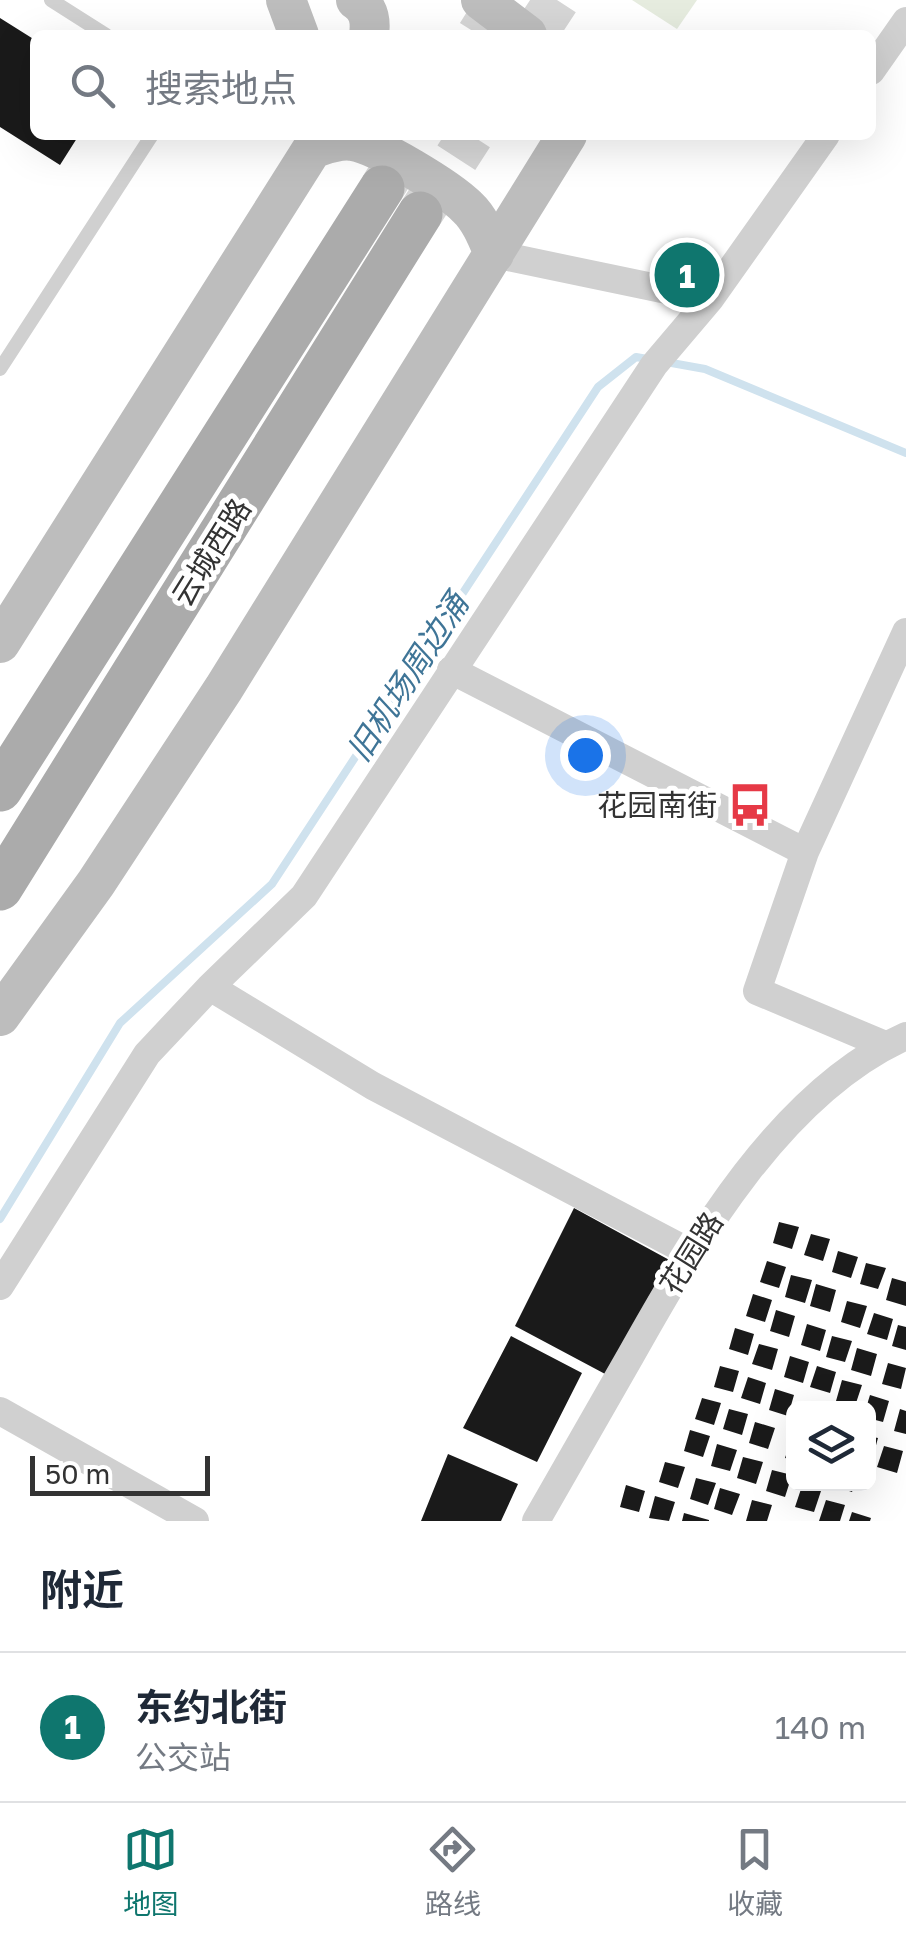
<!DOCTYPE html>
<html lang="zh">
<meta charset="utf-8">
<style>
:root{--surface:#fff;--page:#f2f2f3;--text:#1f2937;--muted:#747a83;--line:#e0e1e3;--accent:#0f766e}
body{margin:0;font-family:"Golos Text","Noto Sans SC",sans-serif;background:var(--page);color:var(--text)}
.controls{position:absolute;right:30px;bottom:30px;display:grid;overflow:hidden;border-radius:15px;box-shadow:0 10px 40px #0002}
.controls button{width:90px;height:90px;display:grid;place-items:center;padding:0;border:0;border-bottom:2px solid var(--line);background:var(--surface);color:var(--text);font:50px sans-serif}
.scale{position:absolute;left:30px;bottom:25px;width:180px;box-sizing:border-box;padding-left:10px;border:5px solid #333;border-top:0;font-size:28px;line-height:35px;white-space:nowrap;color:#333;-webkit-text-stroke:8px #fff;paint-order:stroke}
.you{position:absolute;left:585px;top:755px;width:35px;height:35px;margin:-25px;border:8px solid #fff;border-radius:50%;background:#1a73e8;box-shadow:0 0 0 15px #1a73e833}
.badge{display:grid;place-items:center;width:65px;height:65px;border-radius:50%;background:var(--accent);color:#fff;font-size:32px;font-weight:700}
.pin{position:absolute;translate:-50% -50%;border:5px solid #fff;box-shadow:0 2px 10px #0006}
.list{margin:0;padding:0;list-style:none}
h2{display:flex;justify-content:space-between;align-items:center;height:130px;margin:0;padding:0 40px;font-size:42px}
h2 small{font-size:32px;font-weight:400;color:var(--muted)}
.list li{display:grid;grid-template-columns:65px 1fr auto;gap:30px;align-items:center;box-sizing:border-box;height:150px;padding:0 40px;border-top:2px solid var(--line)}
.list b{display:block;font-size:38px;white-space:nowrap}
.list p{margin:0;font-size:32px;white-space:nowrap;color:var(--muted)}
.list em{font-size:32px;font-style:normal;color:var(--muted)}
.icon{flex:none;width:55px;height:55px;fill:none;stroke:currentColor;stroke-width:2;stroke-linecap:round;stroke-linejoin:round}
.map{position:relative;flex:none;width:906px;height:1521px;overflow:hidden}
.search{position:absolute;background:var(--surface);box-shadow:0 10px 40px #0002;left:30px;right:30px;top:30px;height:110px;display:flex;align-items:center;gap:25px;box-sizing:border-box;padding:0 35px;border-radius:15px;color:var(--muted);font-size:38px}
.sheet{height:280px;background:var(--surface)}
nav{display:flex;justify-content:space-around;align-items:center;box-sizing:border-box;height:140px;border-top:2px solid var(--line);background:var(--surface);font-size:28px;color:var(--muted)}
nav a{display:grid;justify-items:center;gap:5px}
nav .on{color:var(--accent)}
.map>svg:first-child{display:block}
.green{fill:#e6ecdf}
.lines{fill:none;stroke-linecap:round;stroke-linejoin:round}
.stream{stroke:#cfe2ee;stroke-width:8}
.building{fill:#1a1a1a}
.primary-tunnel{stroke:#d6d6d6;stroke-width:45;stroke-dasharray:45 22;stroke-linecap:butt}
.lane{stroke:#d0d0d0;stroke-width:14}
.street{stroke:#d0d0d0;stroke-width:28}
.secondary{stroke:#bdbdbd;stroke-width:40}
.primary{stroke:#ababab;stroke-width:45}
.labels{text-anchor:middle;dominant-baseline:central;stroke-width:10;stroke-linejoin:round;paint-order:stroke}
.street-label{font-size:30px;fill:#333;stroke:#fff}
.poi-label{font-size:30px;fill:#333;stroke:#fff;text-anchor:end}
.water-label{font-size:32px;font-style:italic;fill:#3f7597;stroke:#fff}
</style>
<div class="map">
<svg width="906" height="1521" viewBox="0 0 906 1521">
<rect width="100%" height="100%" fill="#fff"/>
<path class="green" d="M 632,0 L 697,0 L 677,29 Z"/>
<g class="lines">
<path class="stream" d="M 666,362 L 705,369 L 906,453
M 0,1219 L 120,1023 L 272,884 L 598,387 L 636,357 L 653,360"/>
</g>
<path class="building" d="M 0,18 L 35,40 L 35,135 L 79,135 L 60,165 L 0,127 Z
M 574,1208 L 673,1262 L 607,1375 L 515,1326 Z
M 779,1222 L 799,1227 L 792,1249 L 773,1243 Z
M 811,1234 L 830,1239 L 823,1261 L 804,1255 Z
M 838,1251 L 858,1257 L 851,1278 L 832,1272 Z
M 767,1261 L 786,1267 L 779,1288 L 760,1282 Z
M 866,1263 L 886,1268 L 878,1289 L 860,1284 Z
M 791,1275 L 812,1280 L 805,1303 L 785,1297 Z
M 892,1278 L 906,1282 L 906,1306 L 886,1300 Z
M 816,1284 L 836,1290 L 830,1312 L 810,1306 Z
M 753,1294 L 772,1300 L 765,1322 L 746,1316 Z
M 847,1301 L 867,1306 L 860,1328 L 841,1322 Z
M 776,1310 L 795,1316 L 789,1337 L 770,1331 Z
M 874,1313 L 893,1319 L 887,1340 L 867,1334 Z
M 807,1324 L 826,1330 L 820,1351 L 801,1345 Z
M 898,1325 L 906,1327 L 906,1350 L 892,1346 Z
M 735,1328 L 754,1334 L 748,1355 L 729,1349 Z
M 511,1336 L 582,1373 L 537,1462 L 463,1428 Z
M 832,1336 L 852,1341 L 845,1362 L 826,1357 Z
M 759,1344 L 778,1349 L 772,1370 L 752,1364 Z
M 857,1348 L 877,1354 L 871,1376 L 851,1370 Z
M 790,1356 L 809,1362 L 803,1383 L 784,1377 Z
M 888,1363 L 906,1368 L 901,1389 L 882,1384 Z
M 720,1366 L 739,1371 L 733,1392 L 714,1387 Z
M 817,1366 L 836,1372 L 830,1393 L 810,1387 Z
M 748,1377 L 766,1383 L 760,1404 L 741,1398 Z
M 842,1380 L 862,1385 L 855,1406 L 836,1401 Z
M 775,1389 L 794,1395 L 788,1416 L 769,1410 Z
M 870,1395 L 889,1401 L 883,1422 L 868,1418 L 866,1408 Z
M 702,1398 L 721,1403 L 714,1425 L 695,1419 Z
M 801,1401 L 823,1407 L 822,1408 L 799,1408 Z
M 729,1409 L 748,1414 L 742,1435 L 723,1429 Z
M 900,1409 L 906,1411 L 906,1434 L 894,1431 Z
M 755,1422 L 775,1428 L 768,1449 L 749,1443 Z
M 690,1430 L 710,1436 L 703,1457 L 684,1451 Z
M 793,1434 L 794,1434 L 794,1460 L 785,1458 Z
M 868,1436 L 878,1438 L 872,1460 L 868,1459 Z
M 717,1444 L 737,1450 L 730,1471 L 711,1466 Z
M 884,1446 L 903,1451 L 897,1473 L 877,1467 Z
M 448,1454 L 518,1484 L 501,1521 L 421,1521 Z
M 743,1457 L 763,1462 L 756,1484 L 737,1478 Z
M 665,1462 L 685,1467 L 678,1488 L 659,1482 Z
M 772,1470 L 792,1475 L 785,1497 L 766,1491 Z
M 696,1478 L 716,1483 L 708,1505 L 690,1499 Z
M 828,1484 L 855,1484 L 852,1492 Z
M 626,1485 L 645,1491 L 639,1512 L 620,1507 Z
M 802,1486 L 821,1491 L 814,1512 L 795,1507 Z
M 720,1488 L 740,1494 L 732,1515 L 714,1509 Z
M 655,1496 L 675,1502 L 669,1521 L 649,1518 Z
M 752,1500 L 772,1505 L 767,1521 L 746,1521 Z
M 826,1500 L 845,1505 L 840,1521 L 819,1521 Z
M 852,1512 L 871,1518 L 870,1521 L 849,1521 Z
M 684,1513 L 709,1520 L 709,1521 L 682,1521 Z"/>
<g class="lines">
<path class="primary-tunnel" d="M 479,35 L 501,0
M 534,35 L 557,0
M 382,188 L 415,135
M 420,214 L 471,135"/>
<path class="lane" d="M 51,0 L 106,35
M 0,369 L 152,135"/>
<path class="street" d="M 871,71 L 906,21
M 710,299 L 826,135
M 451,670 L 805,852
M 210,987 L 373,1086 L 689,1252
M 885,1045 L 757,991 L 805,852 L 906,632
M 0,1286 L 147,1054 L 210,987 L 304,896 L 654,365 L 710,299 L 494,254
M 0,1411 L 195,1521
M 536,1521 C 568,1466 599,1410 631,1355 C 695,1241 782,1091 906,1036"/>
<path class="secondary" d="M 286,0 L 299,35
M 356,0 C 369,8 371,21 369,35
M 481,0 L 527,35
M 314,148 C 327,144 339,139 352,141 C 376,144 449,189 467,207 C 480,219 487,237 494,254
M 0,643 L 321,135
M 0,1016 L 96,883 L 224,688 L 567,135"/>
<path class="primary" d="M 0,789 L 382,188
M 0,888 L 420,214"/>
</g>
<defs>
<g id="bus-bare" transform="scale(3.45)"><path d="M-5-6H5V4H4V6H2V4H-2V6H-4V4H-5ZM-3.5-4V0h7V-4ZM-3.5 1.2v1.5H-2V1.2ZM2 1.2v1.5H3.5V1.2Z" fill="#e63946" stroke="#fff" stroke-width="2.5" paint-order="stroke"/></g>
</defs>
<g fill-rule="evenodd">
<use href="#bus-bare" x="750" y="805"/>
</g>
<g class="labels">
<g class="street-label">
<text transform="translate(211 552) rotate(-58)">云城西路</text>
<text transform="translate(691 1253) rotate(-58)">花园路</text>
</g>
<g class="poi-label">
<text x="717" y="805">花园南街</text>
</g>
<g class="water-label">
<text transform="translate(407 677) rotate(-57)">旧机场周边涌</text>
</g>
</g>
</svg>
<div class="controls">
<button><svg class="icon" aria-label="layers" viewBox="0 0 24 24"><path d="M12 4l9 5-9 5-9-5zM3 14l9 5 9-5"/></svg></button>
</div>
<div class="scale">50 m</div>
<div class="you"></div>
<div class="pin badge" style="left:687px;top:275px">1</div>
<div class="search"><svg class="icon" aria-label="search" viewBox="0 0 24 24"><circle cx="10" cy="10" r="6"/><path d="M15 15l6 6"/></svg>搜索地点</div>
</div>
<section class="sheet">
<h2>附近<small></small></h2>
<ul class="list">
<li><span class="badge">1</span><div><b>东约北街</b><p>公交站</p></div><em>140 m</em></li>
</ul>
</section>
<nav>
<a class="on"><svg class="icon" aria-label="map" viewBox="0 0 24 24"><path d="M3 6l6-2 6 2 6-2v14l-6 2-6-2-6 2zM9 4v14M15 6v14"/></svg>地图</a>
<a><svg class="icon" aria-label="directions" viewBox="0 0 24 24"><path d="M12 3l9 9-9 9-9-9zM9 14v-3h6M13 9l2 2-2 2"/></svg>路线</a>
<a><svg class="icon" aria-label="saved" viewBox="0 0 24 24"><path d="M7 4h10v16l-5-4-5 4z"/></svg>收藏</a>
</nav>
